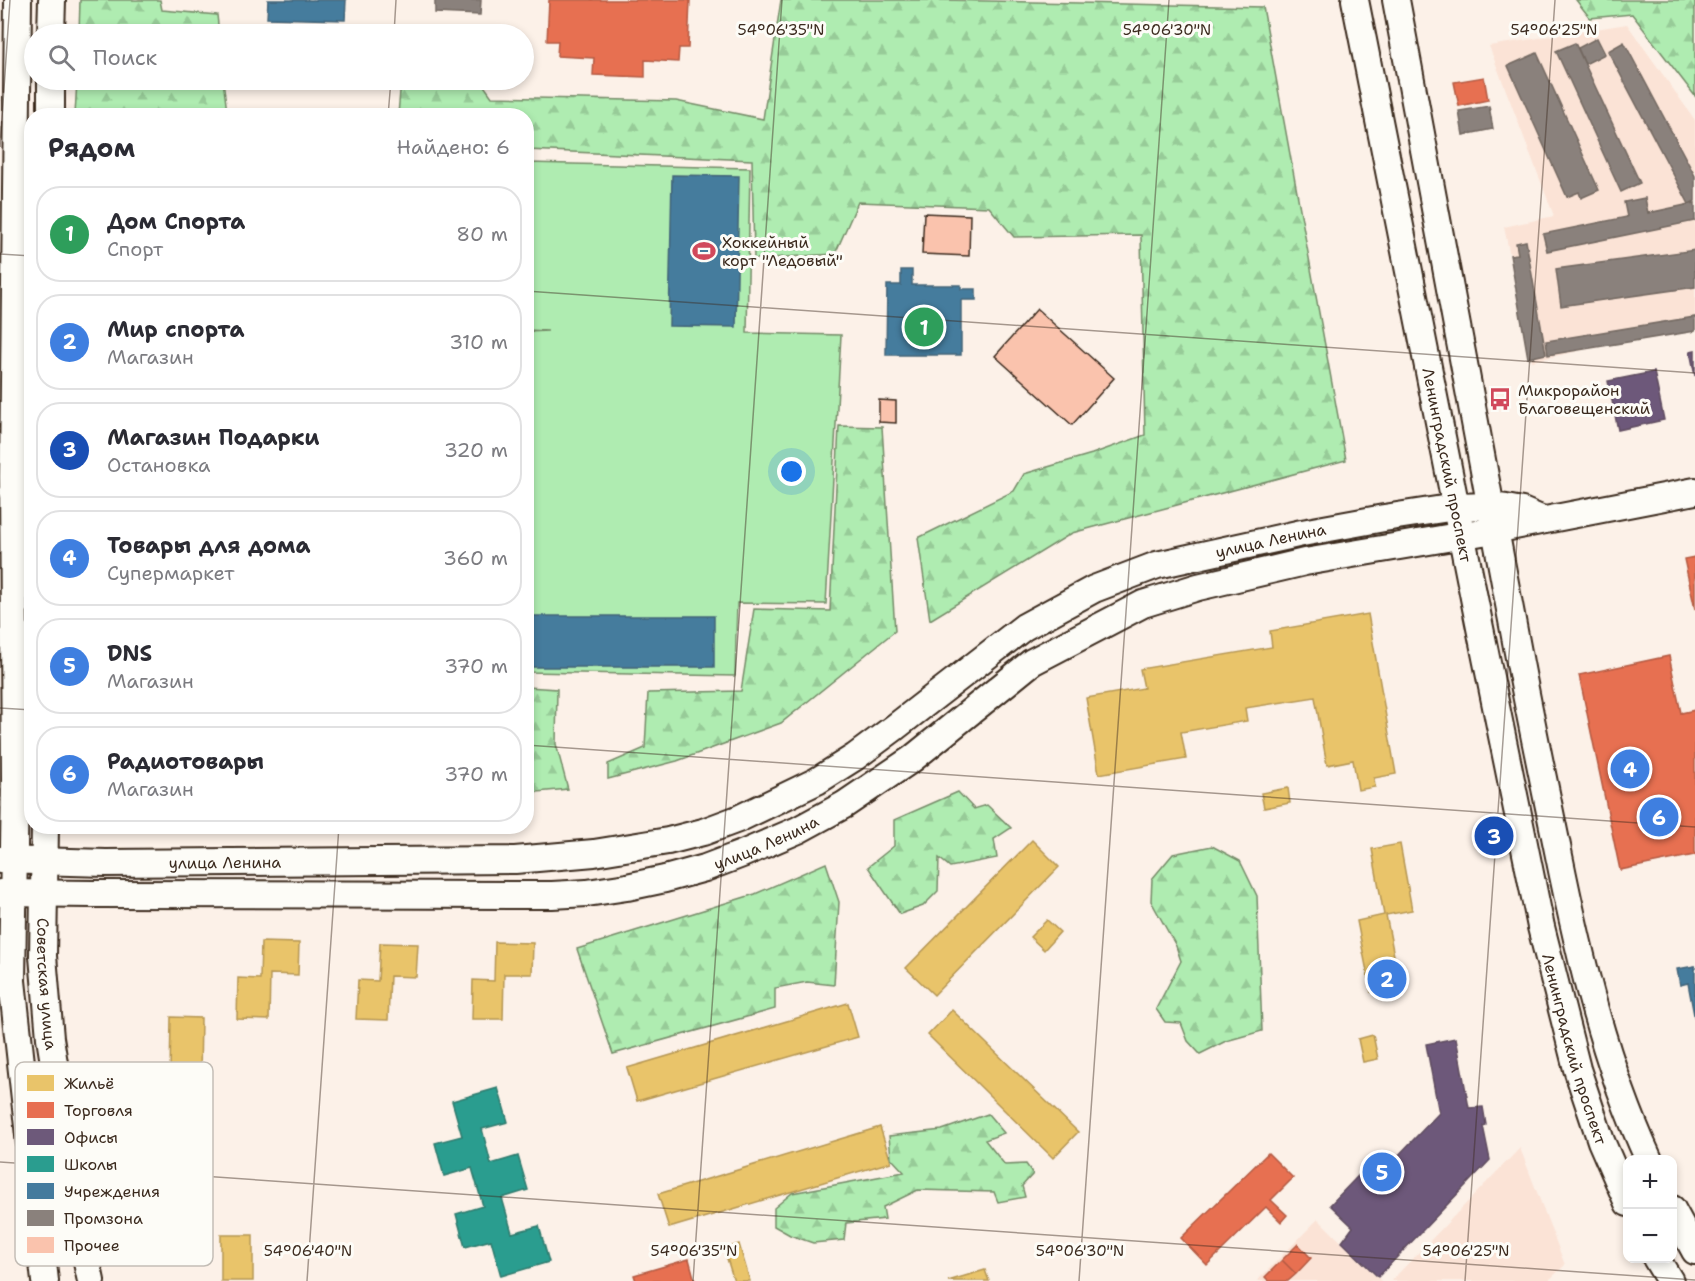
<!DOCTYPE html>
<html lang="ru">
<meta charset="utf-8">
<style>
:root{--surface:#fff;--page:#f7f7f7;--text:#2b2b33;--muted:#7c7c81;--line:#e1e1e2;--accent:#111827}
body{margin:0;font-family:"Shantell Sans",sans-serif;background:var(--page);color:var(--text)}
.controls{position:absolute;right:18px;bottom:18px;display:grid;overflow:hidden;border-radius:12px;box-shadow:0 3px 9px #0003}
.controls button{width:54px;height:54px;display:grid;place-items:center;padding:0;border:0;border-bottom:2px solid var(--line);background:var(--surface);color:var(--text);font:30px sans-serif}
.you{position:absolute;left:792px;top:472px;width:21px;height:21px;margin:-15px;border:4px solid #fff;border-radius:50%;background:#1a73e8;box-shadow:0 0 0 9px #1a73e833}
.badge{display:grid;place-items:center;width:39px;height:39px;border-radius:50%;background:var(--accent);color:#fff;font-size:20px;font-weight:700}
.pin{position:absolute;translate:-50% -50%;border:3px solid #fff;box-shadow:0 2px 6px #0006}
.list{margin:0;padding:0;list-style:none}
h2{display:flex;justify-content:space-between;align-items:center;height:78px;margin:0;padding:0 24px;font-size:26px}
h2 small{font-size:20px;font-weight:400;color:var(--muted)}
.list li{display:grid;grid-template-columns:39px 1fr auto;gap:18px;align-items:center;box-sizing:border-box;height:96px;margin:0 12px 12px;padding:0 12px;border:2px solid var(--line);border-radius:24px}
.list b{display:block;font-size:22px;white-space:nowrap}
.list p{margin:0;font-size:20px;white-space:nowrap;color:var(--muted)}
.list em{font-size:20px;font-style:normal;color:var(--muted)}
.icon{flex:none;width:33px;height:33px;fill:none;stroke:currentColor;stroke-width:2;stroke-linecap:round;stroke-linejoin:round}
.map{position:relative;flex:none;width:1695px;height:1281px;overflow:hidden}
.search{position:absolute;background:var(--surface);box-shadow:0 3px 9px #0003;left:24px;top:24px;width:510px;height:66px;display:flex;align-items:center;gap:15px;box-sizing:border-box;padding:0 21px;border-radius:33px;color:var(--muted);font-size:22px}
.panel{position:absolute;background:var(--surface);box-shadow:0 3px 9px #0003;left:24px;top:108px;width:510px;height:726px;border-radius:24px}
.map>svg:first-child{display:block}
.built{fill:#fbe3d6}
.grass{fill:#afecb1;stroke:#758b68;stroke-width:1.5}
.forest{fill:url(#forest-firs);stroke:#758b68;stroke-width:1.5}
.homes{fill:#e9c46a;stroke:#b59653;stroke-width:1.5}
.shops{fill:#e76f51;stroke:#b35a42;stroke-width:1.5}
.offices{fill:#6d597a;stroke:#5e4b5e;stroke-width:1.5}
.schools{fill:#2a9d8f;stroke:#2f7a6d;stroke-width:1.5}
.public{fill:#457b9d;stroke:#426377;stroke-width:1.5}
.industry{fill:#8a817c;stroke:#726760;stroke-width:1.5}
.building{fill:#fac3ad;stroke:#3b2a1e;stroke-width:1.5}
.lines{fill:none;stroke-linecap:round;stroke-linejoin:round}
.secondary-casing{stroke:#3b2a1e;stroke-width:30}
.secondary{stroke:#fdfcf7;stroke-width:26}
.ticks{fill:none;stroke:#3b2a1e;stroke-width:1.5;stroke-opacity:0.45}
.labels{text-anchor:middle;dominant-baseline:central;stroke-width:6;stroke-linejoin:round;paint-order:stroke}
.poi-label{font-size:16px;fill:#3b2a1e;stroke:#fdfcf7;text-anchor:start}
.street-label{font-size:16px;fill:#3b2a1e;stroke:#fdfcf7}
.key{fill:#fdfcf7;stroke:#c3bdb6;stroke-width:1.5}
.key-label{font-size:16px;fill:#3b2a1e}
.ticks-label{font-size:15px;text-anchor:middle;fill:#3b2a1e;stroke:#fdfcf7;stroke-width:6;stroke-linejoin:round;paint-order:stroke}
</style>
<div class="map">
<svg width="1695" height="1281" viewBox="0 0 1695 1281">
<defs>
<pattern id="forest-firs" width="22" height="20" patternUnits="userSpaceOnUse" patternTransform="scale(1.5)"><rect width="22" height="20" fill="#afecb1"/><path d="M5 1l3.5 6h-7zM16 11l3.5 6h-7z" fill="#97cb98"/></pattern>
</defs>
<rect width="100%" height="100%" fill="#fcf1e8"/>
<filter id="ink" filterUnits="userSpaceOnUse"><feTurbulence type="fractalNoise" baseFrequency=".0167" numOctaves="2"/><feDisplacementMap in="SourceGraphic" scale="12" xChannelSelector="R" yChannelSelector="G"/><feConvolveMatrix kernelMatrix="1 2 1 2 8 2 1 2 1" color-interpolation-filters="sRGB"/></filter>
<g filter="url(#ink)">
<path class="built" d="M 1627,24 L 1695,120 L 1695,326 L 1532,361 L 1504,227 L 1554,216 L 1489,46 Z
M 1520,1148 L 1565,1265 L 1548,1281 L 1391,1281 Z
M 1318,1219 L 1381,1281 L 1257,1281 Z"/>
<path class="grass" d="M 527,163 L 750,168 L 747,333 L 841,335 L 826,604 L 737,603 L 735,676 L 527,672 L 527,332 L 548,331 L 527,330 Z"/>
<path class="forest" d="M 80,0 L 160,0 L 162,10 L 217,15 L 219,34 L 79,34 Z
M 781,0 L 944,0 L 1263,7 L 1346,460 L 1072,533 L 930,620 L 918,538 L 1014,491 L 1024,474 L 1092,454 L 1145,435 L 1141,235 L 1014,237 L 989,207 L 858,202 L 835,254 L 754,259 L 752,160 L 527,150 L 526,116 L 398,115 L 401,80 L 480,80 L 492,97 L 676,101 L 763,119 Z
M 1576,0 L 1695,0 L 1695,96 L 1632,14 L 1590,18 Z
M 77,80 L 223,80 L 227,112 L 229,115 L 75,115 Z
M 839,426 L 882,427 L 895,631 L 781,723 L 677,761 L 608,779 L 608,764 L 645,748 L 648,693 L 741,691 L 754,609 L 830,611 Z
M 527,687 L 557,689 L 556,744 L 568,789 L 527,793 Z
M 958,792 L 974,809 L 987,805 L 1011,828 L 994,839 L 997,858 L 950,867 L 939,858 L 938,891 L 923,906 L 900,914 L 868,867 L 894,846 L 894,820 Z
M 1212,846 L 1240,861 L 1257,896 L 1262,1031 L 1226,1041 L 1200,1054 L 1188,1041 L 1181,1023 L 1165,1022 L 1156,1009 L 1181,961 L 1176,946 L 1151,901 L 1152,879 L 1173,854 Z
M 826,863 L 839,902 L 834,985 L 807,982 L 775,988 L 775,1009 L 613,1054 L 577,949 L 755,894 Z
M 988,1114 L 1004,1133 L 985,1140 L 1005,1165 L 1026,1164 L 1033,1174 L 1022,1186 L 1025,1197 L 998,1202 L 994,1192 L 918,1190 L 883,1207 L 885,1219 L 846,1223 L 844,1240 L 813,1243 L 790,1235 L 774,1226 L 774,1208 L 792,1193 L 904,1172 L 891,1158 L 889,1136 L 942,1130 Z"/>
<path class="homes" d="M 1368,614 L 1396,774 L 1374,778 L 1375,787 L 1358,790 L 1353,760 L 1327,765 L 1315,697 L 1245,708 L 1247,721 L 1181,732 L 1186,759 L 1099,774 L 1086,698 L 1144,688 L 1140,669 L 1272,647 L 1270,631 Z
M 1288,788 L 1290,803 L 1264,808 L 1261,793 Z
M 1032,840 L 1059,867 L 934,995 L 906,968 Z
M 1400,844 L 1412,910 L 1386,915 L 1400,986 L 1371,992 L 1357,921 L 1384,915 L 1372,849 Z
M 1047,920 L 1060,932 L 1044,950 L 1030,937 Z
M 261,942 L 299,943 L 298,975 L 270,974 L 269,1020 L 237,1019 L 238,978 L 260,979 Z
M 495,942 L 533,943 L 532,974 L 504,974 L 503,1019 L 472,1019 L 473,980 L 494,981 Z
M 380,943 L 418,944 L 416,977 L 390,976 L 388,1020 L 356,1019 L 358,980 L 378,981 Z
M 848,1003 L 858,1037 L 637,1101 L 627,1068 Z
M 952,1010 L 1078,1132 L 1053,1158 L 928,1035 Z
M 171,1017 L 201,1018 L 197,1253 L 167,1252 Z
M 1373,1035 L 1378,1059 L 1363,1062 L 1358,1039 Z
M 880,1127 L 891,1162 L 669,1228 L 658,1194 Z
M 221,1235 L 253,1235 L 253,1281 L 221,1281 Z
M 739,1244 L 750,1281 L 734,1281 L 724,1249 Z
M 985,1270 L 989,1281 L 948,1281 Z"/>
<path class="shops" d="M 549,0 L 690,0 L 688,48 L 679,48 L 678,62 L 645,60 L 645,77 L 593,75 L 594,58 L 557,56 L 558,41 L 547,41 Z
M 1484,77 L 1488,100 L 1459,106 L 1454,82 Z
M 1695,557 L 1695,609 L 1684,559 Z
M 1669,656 L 1681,713 L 1695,710 L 1695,855 L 1620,870 L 1579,675 Z
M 1268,1153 L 1293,1178 L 1271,1200 L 1287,1215 L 1281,1222 L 1266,1207 L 1207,1265 L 1181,1238 Z
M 1298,1244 L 1311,1258 L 1296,1274 L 1282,1260 Z
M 689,1259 L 695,1281 L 636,1281 L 634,1275 Z
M 1282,1260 L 1296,1274 L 1288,1281 L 1269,1281 L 1265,1277 Z"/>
<path class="offices" d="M 1695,350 L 1695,376 L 1690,351 Z
M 1654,372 L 1664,420 L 1618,430 L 1608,381 Z
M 1456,1038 L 1469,1108 L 1483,1107 L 1486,1125 L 1483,1126 L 1490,1160 L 1378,1277 L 1342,1242 L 1353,1227 L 1330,1205 L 1380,1153 L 1391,1163 L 1439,1113 L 1426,1044 Z"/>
<path class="schools" d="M 498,1088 L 508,1122 L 482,1129 L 491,1164 L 518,1156 L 528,1190 L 502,1198 L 512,1233 L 539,1226 L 549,1262 L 501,1276 L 491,1240 L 465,1247 L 456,1214 L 483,1206 L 472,1168 L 444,1176 L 435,1143 L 462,1136 L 452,1101 Z"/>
<path class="public" d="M 268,0 L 346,0 L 345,20 L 267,18 Z
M 672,175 L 739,176 L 736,327 L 669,326 Z
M 901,270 L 912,270 L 912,285 L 961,285 L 961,289 L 976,289 L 976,300 L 961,300 L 961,355 L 886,355 L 887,285 L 901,285 Z
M 526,616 L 714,616 L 714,667 L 526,667 Z
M 1695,966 L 1695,1020 L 1688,983 L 1680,985 L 1677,969 Z"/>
<path class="industry" d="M 435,0 L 481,0 L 480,15 L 435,13 Z
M 1597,38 L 1605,54 L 1585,64 L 1578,48 Z
M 1624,42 L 1695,176 L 1695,201 L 1689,204 L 1608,51 Z
M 1575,43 L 1640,183 L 1621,192 L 1556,51 Z
M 1537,53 L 1599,190 L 1581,198 L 1579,192 L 1567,197 L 1508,66 Z
M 1489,106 L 1493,129 L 1463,135 L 1459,111 Z
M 1645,198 L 1648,213 L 1695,203 L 1695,221 L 1547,251 L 1543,234 L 1627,217 L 1624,202 Z
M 1526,241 L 1546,354 L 1528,358 L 1510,255 L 1518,254 L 1516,243 Z
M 1695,250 L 1695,287 L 1561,306 L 1556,269 Z
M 1695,317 L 1695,331 L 1548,355 L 1546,341 Z"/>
<path class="building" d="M 924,213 L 970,215 L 969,256 L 922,254 Z
M 1037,309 L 1114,378 L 1072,425 L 995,356 Z
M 879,400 L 896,401 L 896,423 L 879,422 Z"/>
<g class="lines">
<g class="secondary-casing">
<g id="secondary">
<path d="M 18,0 L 13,477 L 15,779 L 12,981 L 45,1281"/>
<path id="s1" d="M 1355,0 L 1480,628 L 1541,927 L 1577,1069 L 1601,1141 L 1628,1203"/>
<path d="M 1396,0 C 1438,221 1478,442 1520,663 C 1532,726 1545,788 1558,851 C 1579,955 1604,1062 1649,1160"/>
<path d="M 51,34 L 52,0"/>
<path d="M 51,116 L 51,80"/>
<path id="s2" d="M 45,826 L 43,956 L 50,1038 L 82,1239 L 91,1281"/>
<path id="s3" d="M 0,860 L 106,863 L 515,860 L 594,853 L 668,841 L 703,832 L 738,819 L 817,781 L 855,757 L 894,728 L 1024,627 L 1094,589 L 1157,565 L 1302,533 L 1384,518 L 1456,507 L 1490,506 L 1506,508 L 1522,511 L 1543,520"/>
<path id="s4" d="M 0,893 L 92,894 L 552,895 L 587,893 L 627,887 L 665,879 L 705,868 L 742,854 L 798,830 L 844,805 L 912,759 L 1032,662 L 1143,604 L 1198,587 L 1305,562 L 1494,530 L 1695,491"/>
<path d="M 1672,1209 L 1695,1251"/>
<path d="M 1656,1258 L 1670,1281"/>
</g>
</g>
<use href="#secondary" class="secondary"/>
</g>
</g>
<path class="ticks" d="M 394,34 L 396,0M 388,116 L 391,80M 0,147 L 10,0M 0,254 L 32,256M 526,291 L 1695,373M 0,708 L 32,710M 526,745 L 1695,827M 0,1162 L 1695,1280M 307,1281 L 339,826M 693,1281 L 782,0M 1079,1281 L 1169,0M 1465,1281 L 1555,0"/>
<defs>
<g id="stadium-bare" transform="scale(1.8)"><path d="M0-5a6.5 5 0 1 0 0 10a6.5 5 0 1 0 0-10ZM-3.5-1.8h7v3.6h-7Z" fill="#d1495b" stroke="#fdfcf7" stroke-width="2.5" paint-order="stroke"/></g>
<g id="bus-bare" transform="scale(1.8)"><path d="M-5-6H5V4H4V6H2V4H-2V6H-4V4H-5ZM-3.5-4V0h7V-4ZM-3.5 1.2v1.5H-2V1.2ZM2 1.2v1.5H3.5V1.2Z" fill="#d1495b" stroke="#fdfcf7" stroke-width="2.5" paint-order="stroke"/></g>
</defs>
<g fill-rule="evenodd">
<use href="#stadium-bare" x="704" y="251"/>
<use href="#bus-bare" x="1500" y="399"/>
</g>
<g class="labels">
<g class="poi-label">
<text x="722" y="242">Хоккейный<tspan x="722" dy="18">корт "Ледовый"</tspan></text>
<text x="1518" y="390">Микрорайон<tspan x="1518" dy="18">Благовещенский</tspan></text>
</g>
<g class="street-label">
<text stroke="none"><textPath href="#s1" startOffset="474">Ленинградский проспект</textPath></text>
<text stroke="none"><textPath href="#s3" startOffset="1352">улица Ленина</textPath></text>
<text stroke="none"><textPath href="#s4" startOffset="774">улица Ленина</textPath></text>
<text stroke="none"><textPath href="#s3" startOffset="225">улица Ленина</textPath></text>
<text stroke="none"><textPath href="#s2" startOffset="158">Советская улица</textPath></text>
<text stroke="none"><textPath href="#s1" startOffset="1072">Ленинградский проспект</textPath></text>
</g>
</g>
<rect x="15" y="1062" width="198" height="204" rx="9" class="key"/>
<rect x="27" y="1075" width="27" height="16" fill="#e9c46a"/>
<rect x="27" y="1102" width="27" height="16" fill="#e76f51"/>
<rect x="27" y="1129" width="27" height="16" fill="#6d597a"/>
<rect x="27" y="1156" width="27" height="16" fill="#2a9d8f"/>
<rect x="27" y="1183" width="27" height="16" fill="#457b9d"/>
<rect x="27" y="1210" width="27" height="16" fill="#8a817c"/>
<rect x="27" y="1237" width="27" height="16" fill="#fac3ad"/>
<g class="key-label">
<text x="64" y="1089">Жильё</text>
<text x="64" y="1116">Торговля</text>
<text x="64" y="1143">Офисы</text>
<text x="64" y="1170">Школы</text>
<text x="64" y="1197">Учреждения</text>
<text x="64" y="1224">Промзона</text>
<text x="64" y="1251">Прочее</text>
</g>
<g class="ticks-label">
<text x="781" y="35">54°06'35"N</text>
<text x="1167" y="35">54°06'30"N</text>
<text x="1554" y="35">54°06'25"N</text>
<text x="308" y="1256">54°06'40"N</text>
<text x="694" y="1256">54°06'35"N</text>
<text x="1080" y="1256">54°06'30"N</text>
<text x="1466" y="1256">54°06'25"N</text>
</g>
</svg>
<div class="controls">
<button>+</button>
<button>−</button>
</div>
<div class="you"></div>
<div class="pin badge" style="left:924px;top:327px;background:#2e9e5b">1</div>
<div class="pin badge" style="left:1387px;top:979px;background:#3f7fe0">2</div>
<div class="pin badge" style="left:1494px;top:836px;background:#1a4fb4">3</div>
<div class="pin badge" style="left:1630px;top:769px;background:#3f7fe0">4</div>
<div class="pin badge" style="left:1382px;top:1172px;background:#3f7fe0">5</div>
<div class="pin badge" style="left:1659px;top:817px;background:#3f7fe0">6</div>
<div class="search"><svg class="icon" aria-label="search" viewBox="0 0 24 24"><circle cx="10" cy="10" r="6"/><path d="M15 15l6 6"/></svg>Поиск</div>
<section class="panel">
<h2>Рядом<small>Найдено: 6</small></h2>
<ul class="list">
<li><span class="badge" style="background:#2e9e5b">1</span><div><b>Дом Спорта</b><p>Спорт</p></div><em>80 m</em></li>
<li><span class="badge" style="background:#3f7fe0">2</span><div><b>Мир спорта</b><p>Магазин</p></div><em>310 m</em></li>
<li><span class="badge" style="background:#1a4fb4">3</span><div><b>Магазин Подарки</b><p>Остановка</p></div><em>320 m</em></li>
<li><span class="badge" style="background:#3f7fe0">4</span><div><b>Товары для дома</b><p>Супермаркет</p></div><em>360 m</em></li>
<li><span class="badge" style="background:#3f7fe0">5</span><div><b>DNS</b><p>Магазин</p></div><em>370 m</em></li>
<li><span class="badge" style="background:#3f7fe0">6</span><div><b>Радиотовары</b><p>Магазин</p></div><em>370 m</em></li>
</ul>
</section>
</div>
